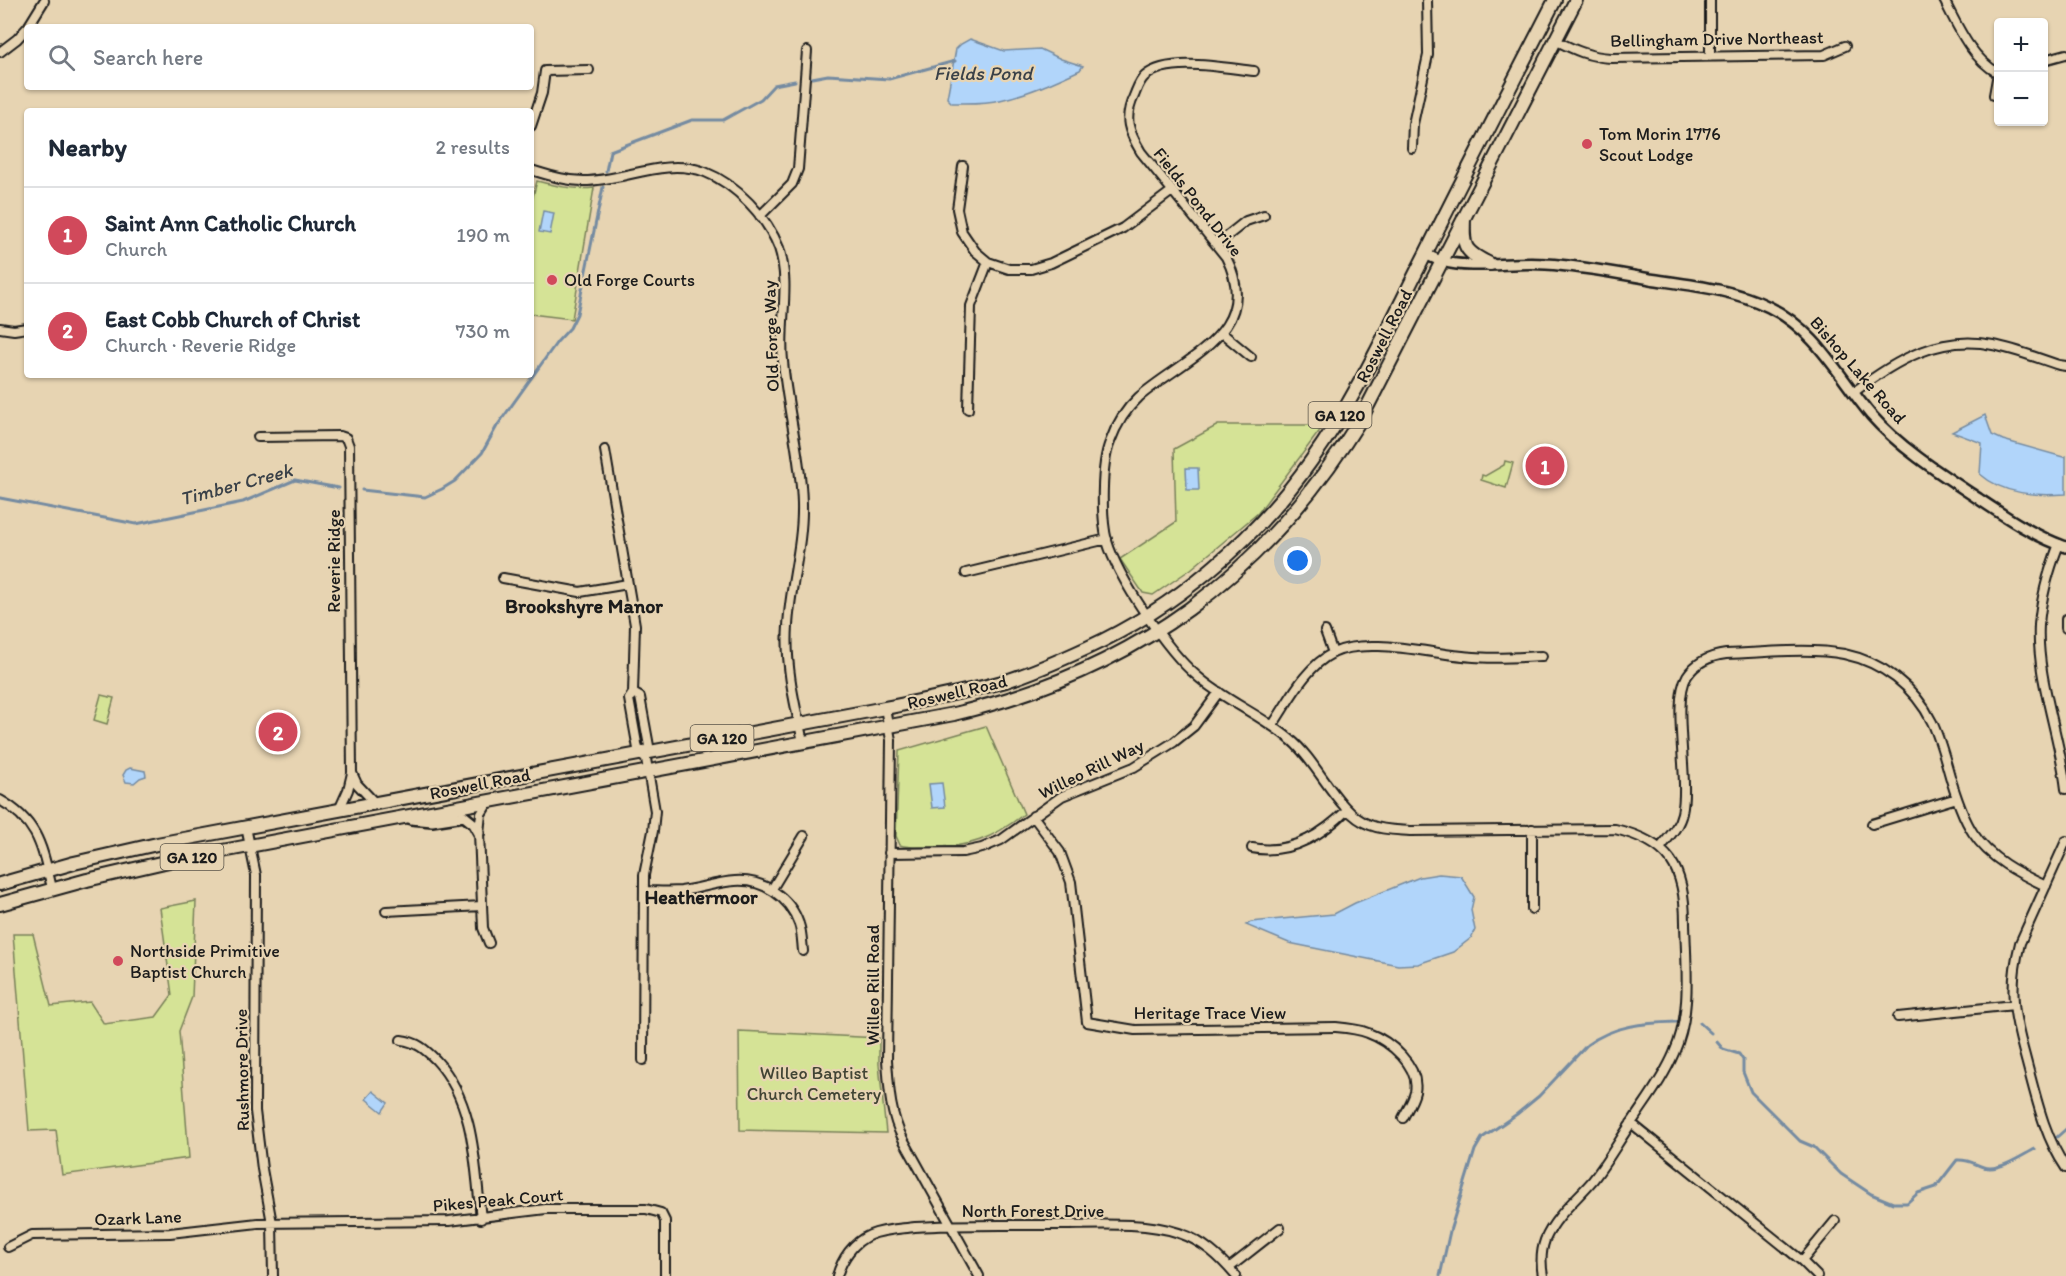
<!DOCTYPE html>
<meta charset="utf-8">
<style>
:root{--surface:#fff;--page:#f2f2f3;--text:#1f2937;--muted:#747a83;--line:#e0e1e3;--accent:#d1495b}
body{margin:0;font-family:Itim,sans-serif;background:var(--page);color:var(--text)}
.controls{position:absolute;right:18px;top:18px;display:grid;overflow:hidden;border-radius:6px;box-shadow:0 2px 4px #0004}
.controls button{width:54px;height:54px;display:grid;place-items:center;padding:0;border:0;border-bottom:2px solid var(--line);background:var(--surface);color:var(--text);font:30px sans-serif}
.you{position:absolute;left:1298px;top:561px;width:21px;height:21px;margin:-15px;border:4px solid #fff;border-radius:50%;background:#1a73e8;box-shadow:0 0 0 9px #1a73e833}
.badge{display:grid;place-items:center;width:39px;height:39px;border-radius:50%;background:var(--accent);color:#fff;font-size:20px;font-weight:700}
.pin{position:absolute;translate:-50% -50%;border:3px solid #fff;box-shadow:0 2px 6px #0006}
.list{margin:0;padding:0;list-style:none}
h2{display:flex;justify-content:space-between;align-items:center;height:78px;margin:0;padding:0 24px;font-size:26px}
h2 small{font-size:20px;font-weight:400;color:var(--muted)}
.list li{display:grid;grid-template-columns:39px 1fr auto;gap:18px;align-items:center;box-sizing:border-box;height:96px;padding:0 24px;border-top:2px solid var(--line)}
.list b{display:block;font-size:22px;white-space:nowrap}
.list p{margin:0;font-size:20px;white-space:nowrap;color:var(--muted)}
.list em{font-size:20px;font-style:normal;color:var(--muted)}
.icon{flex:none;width:33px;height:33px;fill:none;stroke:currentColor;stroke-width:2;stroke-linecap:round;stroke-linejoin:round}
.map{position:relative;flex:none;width:2066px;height:1276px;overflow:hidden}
.search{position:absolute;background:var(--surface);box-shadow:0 2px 4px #0004;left:24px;top:24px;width:510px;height:66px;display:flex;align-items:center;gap:15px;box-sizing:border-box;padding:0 21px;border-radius:6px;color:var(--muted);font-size:22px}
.panel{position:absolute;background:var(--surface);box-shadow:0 2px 4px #0004;left:24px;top:108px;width:510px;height:270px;border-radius:6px}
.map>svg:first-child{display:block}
.green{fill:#d5e396;stroke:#788059;stroke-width:1.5}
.water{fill:#b1d5fa;stroke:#758ba1;stroke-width:1.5}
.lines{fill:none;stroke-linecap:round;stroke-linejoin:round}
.stream{stroke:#758ba1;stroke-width:3}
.minor-casing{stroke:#1c1c1c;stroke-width:12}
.tertiary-casing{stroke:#1c1c1c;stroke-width:14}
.primary-casing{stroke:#1c1c1c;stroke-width:16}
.trunk-casing{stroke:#1c1c1c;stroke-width:16}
.minor{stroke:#e7d4b2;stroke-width:8}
.tertiary{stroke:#e7d4b2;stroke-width:9}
.primary{stroke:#e7d4b2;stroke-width:12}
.trunk{stroke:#e7d4b2;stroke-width:12}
.poi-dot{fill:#d1495b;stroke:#e7d4b2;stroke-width:2}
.labels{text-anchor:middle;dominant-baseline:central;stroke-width:4.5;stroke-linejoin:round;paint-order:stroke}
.shield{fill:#e7d4b2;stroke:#595349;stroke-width:1.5}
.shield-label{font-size:16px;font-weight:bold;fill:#1c1c1c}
.street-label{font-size:18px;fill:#1c1c1c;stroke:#e7d4b2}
.poi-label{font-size:18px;fill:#1c1c1c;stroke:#e7d4b2;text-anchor:start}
.park-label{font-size:18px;fill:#414434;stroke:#e7d4b2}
.water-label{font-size:20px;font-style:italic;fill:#3a4148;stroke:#e7d4b2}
.neighbourhood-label{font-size:20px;font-weight:bold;fill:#1c1c1c;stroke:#e7d4b2}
</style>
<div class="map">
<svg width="2066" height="1276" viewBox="0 0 2066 1276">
<rect width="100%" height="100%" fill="#e7d4b2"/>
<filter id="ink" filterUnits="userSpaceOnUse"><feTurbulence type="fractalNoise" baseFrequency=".0167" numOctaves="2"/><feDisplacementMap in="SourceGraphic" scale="12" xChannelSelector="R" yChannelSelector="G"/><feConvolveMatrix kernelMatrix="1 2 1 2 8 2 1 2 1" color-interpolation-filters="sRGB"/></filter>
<g filter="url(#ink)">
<path class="green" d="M 537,181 C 556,186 574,190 594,188 L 572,319 L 531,314 L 531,204 Z
M 1218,425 L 1324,425 L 1258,513 L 1191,569 L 1153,595 L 1143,593 L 1120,559 L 1176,522 L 1174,449 Z
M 1505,461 L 1513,463 L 1506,488 L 1481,480 L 1482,475 L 1485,476 L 1504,465 Z
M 101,695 L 114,698 L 107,724 L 94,720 Z
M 986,726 L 1024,814 C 992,839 970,848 928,847 C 919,847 909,848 900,845 L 896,836 L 899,751 Z
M 196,901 L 192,997 L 179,1031 L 189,1158 L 62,1175 L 56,1130 L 29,1131 L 13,934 L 33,934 L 51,1006 L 90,1002 L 104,1024 L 156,1017 L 172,995 L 160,908 Z
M 739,1031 L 879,1038 L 879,1064 L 886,1133 L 740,1130 Z"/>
<path class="water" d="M 970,39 L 1004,51 L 1040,49 L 1061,59 L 1083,66 L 1080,70 C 1054,82 1028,94 1000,100 C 985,104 967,103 952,103 L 947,98 L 956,49 L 961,44 Z
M 543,211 L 554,213 L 550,234 L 539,232 Z
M 1985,415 L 1992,435 L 2003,440 L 2063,457 L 2066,456 L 2066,494 C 2036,496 2004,495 1980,474 L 1982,443 L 1952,432 Z
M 1186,468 L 1198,468 L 1199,490 L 1187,490 Z
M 130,768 L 145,771 L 146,776 L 140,778 L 134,783 L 126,782 L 123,775 L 126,770 Z
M 942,783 L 945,807 L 932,808 L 929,784 Z
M 1439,874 L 1461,876 L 1474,897 L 1471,910 L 1475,930 L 1471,938 L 1453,952 L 1418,964 L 1398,965 L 1289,943 L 1246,925 L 1251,922 L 1334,914 L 1355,903 L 1420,877 Z
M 373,1091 L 388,1103 L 382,1112 L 366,1099 Z"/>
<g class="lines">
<path class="stream" d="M 812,78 L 828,75 L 889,79 L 955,61
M 606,171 L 610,151 L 692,120 L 723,120 L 761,99 L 774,85 L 795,81
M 362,490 L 425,497 L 442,489 L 455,481 L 482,453 L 497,426 L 557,342 L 570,328 L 577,314 L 603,187
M 0,498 L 136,524 L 243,502 L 295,480 L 339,488
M 1700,1023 L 1711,1033
M 1717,1042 L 1723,1049 L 1739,1054 L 1743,1060 L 1743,1072 L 1751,1092 L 1800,1141 L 1814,1147 L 1841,1174 L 1871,1194 L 1893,1203 L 1907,1203 L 1918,1193 L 1936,1187 L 1957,1160 C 1973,1159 1978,1168 1990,1168 C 2004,1168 2023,1155 2035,1149
M 2057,1137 L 2066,1129
M 1440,1276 L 1450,1231 L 1475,1150 L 1482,1138 L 1517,1114 L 1539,1096 L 1587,1045 C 1614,1025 1644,1023 1677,1022"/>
<g class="minor-casing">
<path id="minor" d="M 1710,0 L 1710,57
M 1944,0 C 1958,27 1971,58 1998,73
M 28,27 L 44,1
M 1555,40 C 1574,50 1590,57 1611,58 L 1824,55 L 1845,46
M 0,52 L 17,39 L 27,28
M 2044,60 L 2066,54
M 1254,71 C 1225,68 1169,56 1145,76 C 1139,81 1137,89 1134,96 C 1123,119 1129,132 1141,152 L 1226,257 C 1264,332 1185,357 1139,397 C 1126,409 1116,425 1110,442 C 1101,464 1101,518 1107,541 C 1118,578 1167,651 1197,676 C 1225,701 1262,715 1291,740 C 1318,762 1338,814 1370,825 C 1382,830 1397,830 1410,831 L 1615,829 C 1670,842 1685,868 1685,923 C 1686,967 1692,1013 1674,1053 C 1664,1077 1648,1098 1634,1119 C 1620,1139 1608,1161 1593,1180 C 1577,1199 1555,1216 1545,1240 C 1541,1251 1541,1265 1543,1276
M 1994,95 L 1998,73
M 531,126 L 542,93 L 545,71 L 589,70
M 1412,148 L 1413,124 L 1428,55 L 1427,0
M 963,166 L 957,209 L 962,232 L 975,251 L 988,262 L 1009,269 L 1031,269 L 1051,263 L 1123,228 L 1172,191
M 531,170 C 548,175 565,181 584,181 C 624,181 665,157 705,172 C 736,184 767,217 779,248 C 791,284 779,324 783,361 C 787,409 801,456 802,504 C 803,545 790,586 788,626 C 785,665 795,705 803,742
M 760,216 L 792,184 L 798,169 L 807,51
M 1217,244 L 1246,221 L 1264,215
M 0,328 L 14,330 L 27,328
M 1222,333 L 1251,357
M 1854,392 C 1895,361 1939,334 1993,345 C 2015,349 2037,358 2059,365 L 2066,366
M 968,409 L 971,306 L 988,262
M 258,437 L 340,436 L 346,438 L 349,446 L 352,773 L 348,790 L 339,810
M 605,450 L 635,625 L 633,693 L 629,699 L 638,749 L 645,753 L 655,811 L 653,831 L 644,875 L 643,1060
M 2059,544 C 2049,570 2041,597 2039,625 C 2036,677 2060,736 2066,789
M 966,573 L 1107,539
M 503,578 L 580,592 L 628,584
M 2066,619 L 2066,628
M 1325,631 L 1333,653
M 633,693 L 640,697 L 649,746 L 645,753
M 885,708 L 891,740 L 887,1060 C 889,1089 890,1114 903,1139 L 979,1276
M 1272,726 C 1289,701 1305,667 1333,653 C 1368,636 1434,655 1474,657 C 1496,659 1519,657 1542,656
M 352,773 L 357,784 L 375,803
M 0,800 C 39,822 42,848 52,888
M 489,801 L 481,814 L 479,833 L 483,928 L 489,943
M 1033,816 L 1060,852 L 1071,882 L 1087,1022 L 1135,1030 L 1335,1027 C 1346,1028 1358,1029 1368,1033 C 1390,1041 1420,1066 1415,1092 C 1413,1101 1407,1110 1403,1118
M 1872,824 L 1957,798
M 246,827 L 256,875 L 255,1111 L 262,1169 L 272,1223 L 273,1276
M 2066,841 L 2020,943 C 2015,963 2012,981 2014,1002 C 2015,1022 2021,1041 2026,1060 C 2036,1097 2044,1136 2066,1168
M 1252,848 C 1290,855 1321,836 1347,810
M 1660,848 C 1669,837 1679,827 1682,813 C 1690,778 1671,703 1687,676 C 1696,662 1710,656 1726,654 C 1764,653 1807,647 1844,654 C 1882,662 1915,687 1932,722 C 1941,741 1946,763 1952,783 C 1957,799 1963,818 1973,833 C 1990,859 2018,873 2046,886
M 889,853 L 963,852 L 982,848 L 1001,840 L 1062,796 L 1134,767 L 1174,742 L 1194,726 L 1219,692
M 772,889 L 804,836
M 644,891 C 656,891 668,892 681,891 C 699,889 717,882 735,881 C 763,879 790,897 799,924 C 802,932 802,942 803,951
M 1532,909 L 1532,829
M 386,911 L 482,906
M 1898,1017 L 2014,1005
M 401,1040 C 417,1042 425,1049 436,1060 C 475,1102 475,1165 481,1219
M 1631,1123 L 1802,1261 L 1817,1276
M 8,1247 L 32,1235 L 170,1233 L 258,1223 L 449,1221 L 546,1209 L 646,1209 L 661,1213 L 665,1221 L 665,1276
M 1802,1261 L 1835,1221
M 1229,1268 L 1280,1228
M 837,1276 C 842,1259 853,1242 870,1235 C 884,1229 900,1229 915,1227 C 957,1224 1000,1225 1043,1225 C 1083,1226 1141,1220 1179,1233 C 1203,1241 1220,1257 1236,1276"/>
</g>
<g class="tertiary-casing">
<path id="tertiary" d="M 1425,254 C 1431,256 1436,260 1442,261 C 1472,270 1515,261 1546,264 C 1581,266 1616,273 1650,279 C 1690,285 1733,289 1769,307 C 1816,330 1839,377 1871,415 C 1901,449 1941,474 1979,499 C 2006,517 2034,536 2066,547
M 411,819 L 432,821 L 464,816 L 474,824 L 479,833"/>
</g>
<g class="primary-casing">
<path id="primary" d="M 1464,218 C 1463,247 1463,251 1490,264"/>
</g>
<g class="trunk-casing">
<path id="trunk" d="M 0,884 L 74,863 L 157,844 L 885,708 C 925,700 966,692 1006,681 C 1034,672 1061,660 1087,648 C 1175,608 1255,540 1311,461 C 1357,397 1390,323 1426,253 C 1468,168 1512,84 1555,0
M 0,904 L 87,880 L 169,861 L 954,714 C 1135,671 1264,576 1362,417 L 1576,0"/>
</g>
<use href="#minor" class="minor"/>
<use href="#tertiary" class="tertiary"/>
<use href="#primary" class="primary"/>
<use href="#trunk" class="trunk"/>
</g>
</g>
<g class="poi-dot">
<circle cx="1587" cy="144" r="6"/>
<circle cx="552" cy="280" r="6"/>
<circle cx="118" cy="961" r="6"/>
</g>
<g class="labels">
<g class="shield">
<rect x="1308.5" y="402" width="63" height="26" rx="4.5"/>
<rect x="690.5" y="725" width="63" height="26" rx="4.5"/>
<rect x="160.5" y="844" width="63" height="26" rx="4.5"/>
</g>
<g class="shield-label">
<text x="1340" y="415">GA 120</text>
<text x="722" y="738">GA 120</text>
<text x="192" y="857">GA 120</text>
</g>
<g class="street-label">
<text transform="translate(1717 39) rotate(-1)">Bellingham Drive Northeast</text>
<text transform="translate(1198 202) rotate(52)">Fields Pond Drive</text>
<text transform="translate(771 336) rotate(-92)">Old Forge Way</text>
<text transform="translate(1384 336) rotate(-63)">Roswell Road</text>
<text transform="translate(1858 370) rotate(49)">Bishop Lake Road</text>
<text transform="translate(334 561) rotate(-90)">Reverie Ridge</text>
<text transform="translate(957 692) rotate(-13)">Roswell Road</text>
<text transform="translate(1091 769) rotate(-26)">Willeo Rill Way</text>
<text transform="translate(480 784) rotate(-11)">Roswell Road</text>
<text transform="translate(873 985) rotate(-90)">Willeo Rill Road</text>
<text x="1210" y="1013">Heritage Trace View</text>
<text transform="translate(242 1070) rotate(-91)">Rushmore Drive</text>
<text transform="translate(498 1200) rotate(-5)">Pikes Peak Court</text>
<text x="1033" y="1211">North Forest Drive</text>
<text transform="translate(138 1218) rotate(-2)">Ozark Lane</text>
</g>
<g class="poi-label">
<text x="1599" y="134">Tom Morin 1776<tspan x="1599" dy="21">Scout Lodge</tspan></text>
<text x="564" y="280">Old Forge Courts</text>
<text x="130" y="951">Northside Primitive<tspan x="130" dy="21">Baptist Church</tspan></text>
</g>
<g class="park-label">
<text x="814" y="1073">Willeo Baptist<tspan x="814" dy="21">Church Cemetery</tspan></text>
</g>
<g class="water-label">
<text x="983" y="73">Fields Pond</text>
<text transform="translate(236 484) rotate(-15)">Timber Creek</text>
</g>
<g class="neighbourhood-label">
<text x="584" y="606">Brookshyre Manor</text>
<text x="701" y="897">Heathermoor</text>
</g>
</g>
</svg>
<div class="controls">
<button>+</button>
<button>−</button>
</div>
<div class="you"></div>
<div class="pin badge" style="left:1545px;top:466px">1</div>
<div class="pin badge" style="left:278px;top:732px">2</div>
<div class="search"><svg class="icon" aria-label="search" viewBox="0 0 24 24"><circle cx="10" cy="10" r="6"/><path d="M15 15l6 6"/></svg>Search here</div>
<section class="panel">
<h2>Nearby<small>2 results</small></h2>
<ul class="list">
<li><span class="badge">1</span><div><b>Saint Ann Catholic Church</b><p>Church</p></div><em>190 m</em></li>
<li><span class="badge">2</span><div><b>East Cobb Church of Christ</b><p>Church · Reverie Ridge</p></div><em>730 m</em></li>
</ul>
</section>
</div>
